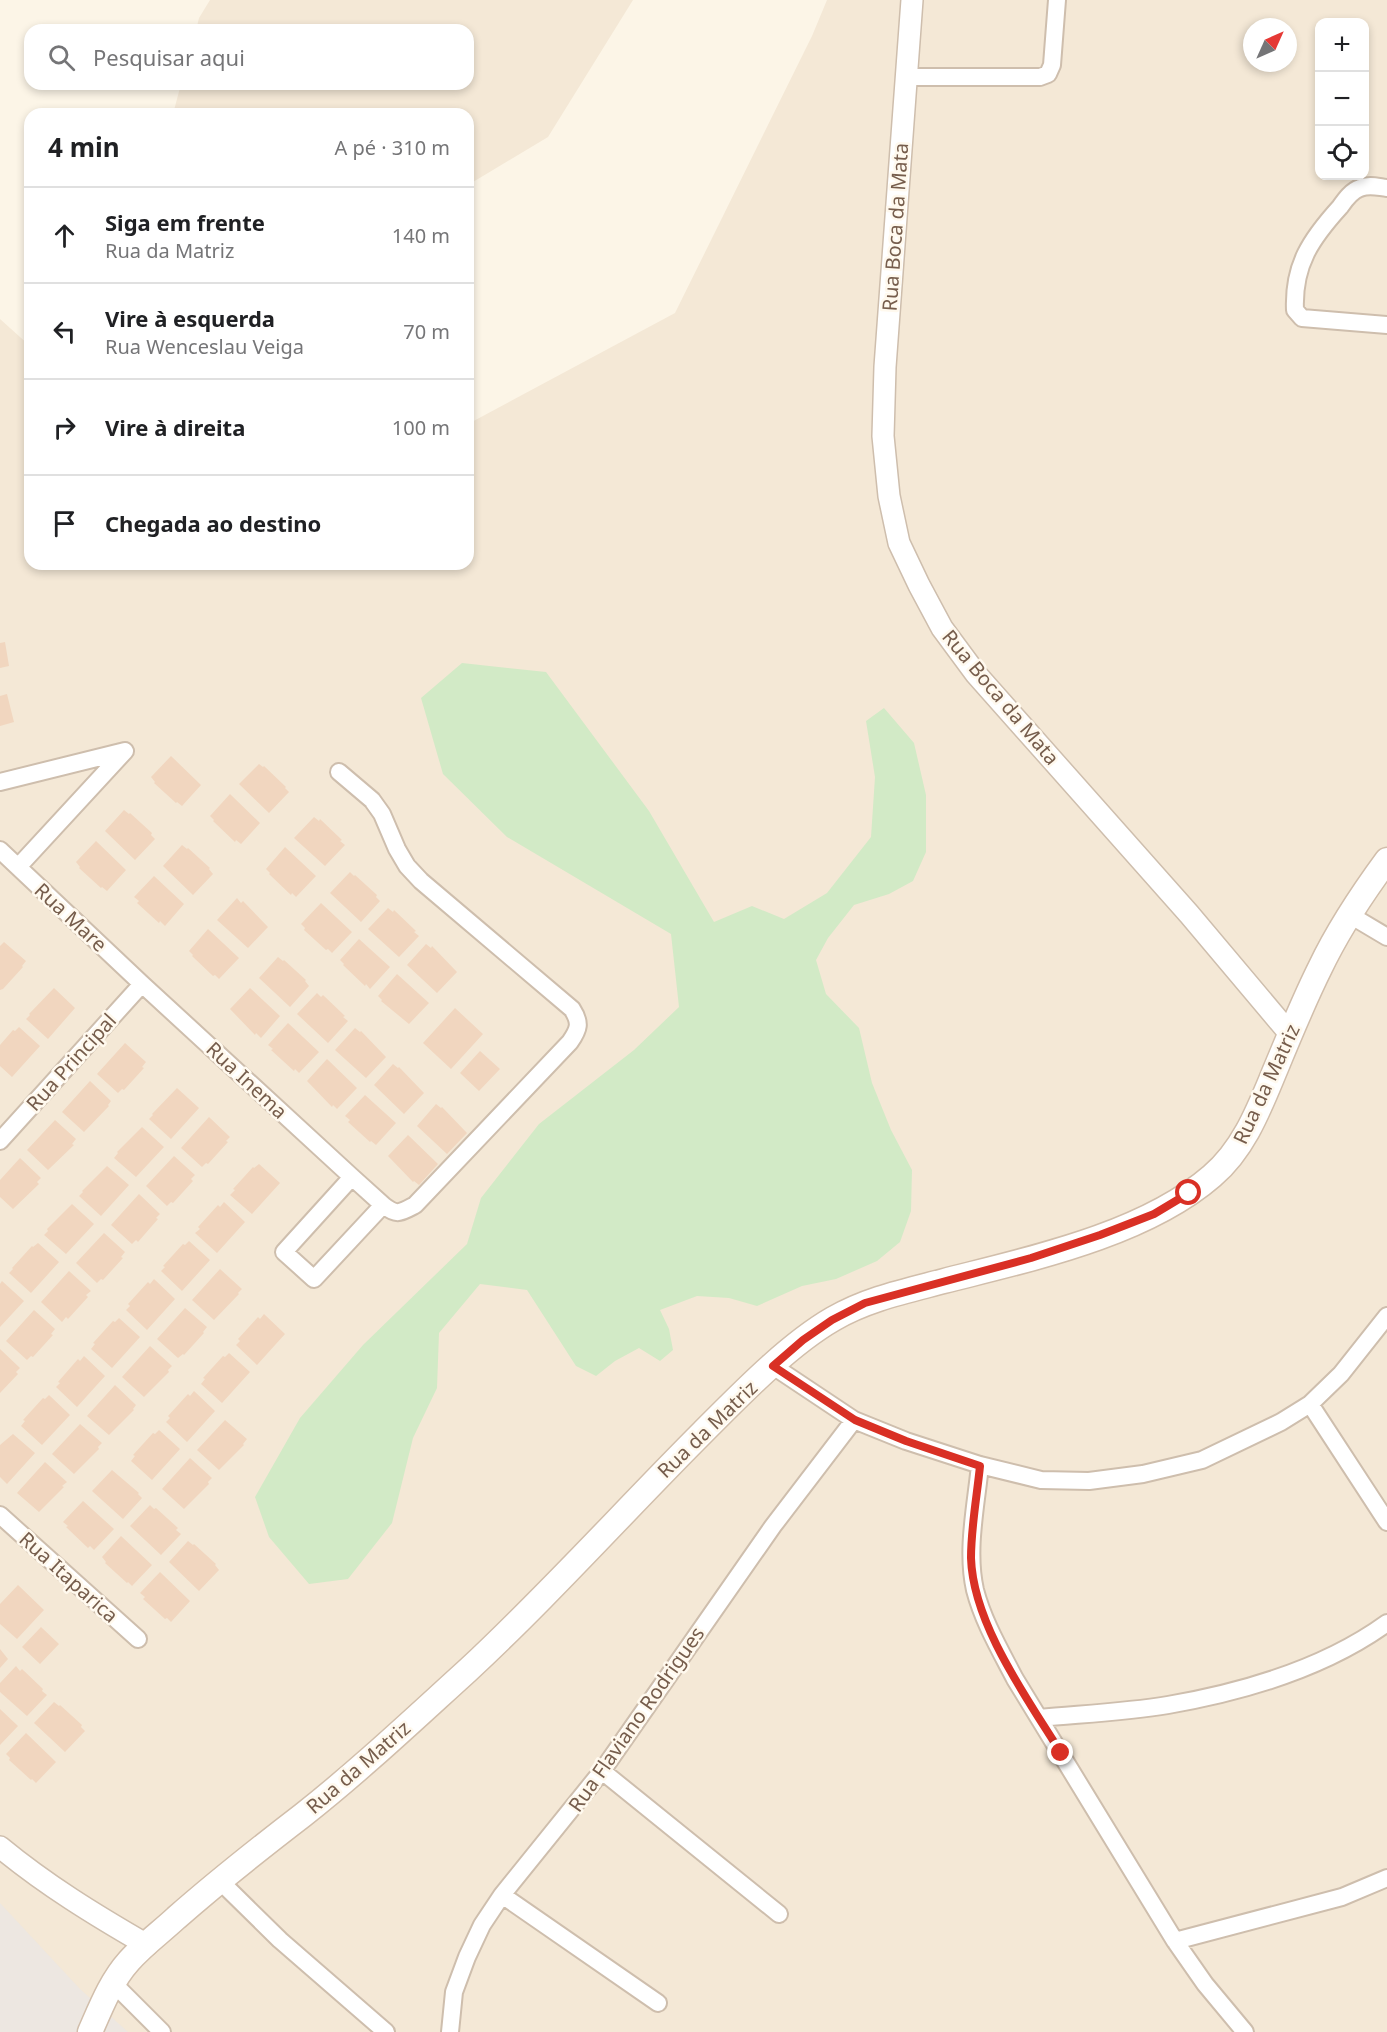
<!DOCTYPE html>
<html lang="pt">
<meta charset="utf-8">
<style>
:root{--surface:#fff;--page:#f6f6f6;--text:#202124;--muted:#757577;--line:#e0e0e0}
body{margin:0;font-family:"Noto Sans",sans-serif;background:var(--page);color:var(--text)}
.controls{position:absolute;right:18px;top:18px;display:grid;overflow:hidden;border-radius:12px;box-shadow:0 3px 9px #0003}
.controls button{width:54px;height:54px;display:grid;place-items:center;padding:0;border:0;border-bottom:2px solid var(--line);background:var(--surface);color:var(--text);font:30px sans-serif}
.compass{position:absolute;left:1243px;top:18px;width:54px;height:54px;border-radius:50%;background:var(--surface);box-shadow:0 3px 9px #0003;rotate:45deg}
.stop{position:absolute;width:18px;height:18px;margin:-14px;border:4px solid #d93025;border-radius:50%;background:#fff}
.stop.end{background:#d93025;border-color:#fff;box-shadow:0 2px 6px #0008}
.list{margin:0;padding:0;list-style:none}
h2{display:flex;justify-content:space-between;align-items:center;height:78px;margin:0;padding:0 24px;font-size:26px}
h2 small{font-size:20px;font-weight:400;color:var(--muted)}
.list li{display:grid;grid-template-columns:39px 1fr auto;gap:18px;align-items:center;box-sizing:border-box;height:96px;padding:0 24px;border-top:2px solid var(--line)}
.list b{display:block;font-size:22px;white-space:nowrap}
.list p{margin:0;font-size:20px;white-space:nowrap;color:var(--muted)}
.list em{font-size:20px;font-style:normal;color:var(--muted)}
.icon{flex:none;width:33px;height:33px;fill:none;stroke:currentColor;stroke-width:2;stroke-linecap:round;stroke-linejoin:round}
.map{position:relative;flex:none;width:1387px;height:2032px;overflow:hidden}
.search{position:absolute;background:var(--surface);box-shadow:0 3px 9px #0003;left:24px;top:24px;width:450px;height:66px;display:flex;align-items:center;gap:15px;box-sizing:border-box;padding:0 21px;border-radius:18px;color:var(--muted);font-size:22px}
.panel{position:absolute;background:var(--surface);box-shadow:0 3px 9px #0003;left:24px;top:108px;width:450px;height:462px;border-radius:18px}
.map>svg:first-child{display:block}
.residential{fill:#f4e8d6;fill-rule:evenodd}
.industrial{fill:#ede7e1}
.green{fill:#d2eac6}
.building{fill:#f1d6bf}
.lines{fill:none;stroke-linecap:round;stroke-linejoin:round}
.minor-casing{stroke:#cebead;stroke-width:20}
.tertiary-casing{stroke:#cebead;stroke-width:24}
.secondary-casing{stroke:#d1beab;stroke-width:27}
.minor{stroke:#fff;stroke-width:16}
.tertiary{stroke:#fff;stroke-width:21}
.secondary{stroke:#fff;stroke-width:24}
.route{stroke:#d93025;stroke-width:8}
.labels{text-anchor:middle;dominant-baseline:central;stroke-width:5;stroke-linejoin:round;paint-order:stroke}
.street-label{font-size:20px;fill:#765d4c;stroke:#fff9ee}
</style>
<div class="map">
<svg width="1387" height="2032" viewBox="0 0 1387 2032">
<rect width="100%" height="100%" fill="#fcf5e7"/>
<path class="residential" d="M 210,0 L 633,0 L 548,137 L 468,185 L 468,114 L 173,114 L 181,84 L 468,84 L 468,30 L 196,30 L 199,18 Z
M 827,0 L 1387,0 L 1387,2032 L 0,2032 L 0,319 L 30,346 L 30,564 L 468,564 L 468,424 L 675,313 L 812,36 ZM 1320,22 L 1364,22 L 1364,176 L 1320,176 ZM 1252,27 L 1288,27 L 1288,63 L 1252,63 Z"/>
<path class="industrial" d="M 0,1903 L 80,1989 L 128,2032 L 0,2032 Z"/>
<path class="green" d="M 462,663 L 546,672 L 649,811 L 714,922 L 752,906 L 784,919 L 827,893 L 871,837 L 875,777 L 866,721 L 884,708 L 914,743 L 926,795 L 926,852 L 913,881 L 889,894 L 854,905 L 828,938 L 816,960 L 826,994 L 859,1028 L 872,1083 L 891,1130 L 912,1170 L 911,1211 L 900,1242 L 877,1261 L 836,1279 L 802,1286 L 757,1306 L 729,1298 L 697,1296 L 660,1310 L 669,1329 L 673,1350 L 660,1361 L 639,1348 L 615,1361 L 596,1376 L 576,1366 L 527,1290 L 480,1284 L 439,1333 L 437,1388 L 413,1438 L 392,1523 L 348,1579 L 309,1584 L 269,1537 L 255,1497 L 300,1418 L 363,1345 L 467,1244 L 481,1198 L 539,1124 L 634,1050 L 679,1007 L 671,934 L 507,837 L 443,774 L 421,698 Z"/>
<path class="building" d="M 5,642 L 9,666 L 0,668 L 0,643 Z
M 7,694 L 14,722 L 0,726 L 0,696 Z
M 171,756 L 201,785 L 182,806 L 177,802 L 176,803 L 154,783 L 155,782 L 151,777 Z
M 259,764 L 263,767 L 264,766 L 286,787 L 285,788 L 289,792 L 269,813 L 239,784 Z
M 230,794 L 260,823 L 241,844 L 236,840 L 235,842 L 213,821 L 214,820 L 210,816 Z
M 124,810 L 129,814 L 130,813 L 152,833 L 151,835 L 155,839 L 135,860 L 105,831 Z
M 314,817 L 319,821 L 320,819 L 342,840 L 340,841 L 345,845 L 325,866 L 294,838 Z
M 96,841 L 126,870 L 107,891 L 102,887 L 101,888 L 79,868 L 80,867 L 76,862 Z
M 182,845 L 187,849 L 188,848 L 210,868 L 209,869 L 213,874 L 193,895 L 163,866 Z
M 285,847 L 316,876 L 296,897 L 292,893 L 291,895 L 269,874 L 270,873 L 266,869 Z
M 350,872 L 354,876 L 355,875 L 377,895 L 376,897 L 380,901 L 361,922 L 330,893 Z
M 154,876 L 184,904 L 165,926 L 160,921 L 159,923 L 137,903 L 139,901 L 134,897 Z
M 237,898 L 241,903 L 243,901 L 268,927 L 248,948 L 217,920 Z
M 321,903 L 352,932 L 332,953 L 328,949 L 326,950 L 304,930 L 305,928 L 301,924 Z
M 388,908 L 393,912 L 394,910 L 416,931 L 414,932 L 419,936 L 399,957 L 368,929 Z
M 208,929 L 239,958 L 219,979 L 215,975 L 213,976 L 192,956 L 193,955 L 189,951 Z
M 359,939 L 390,967 L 370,989 L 366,984 L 365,986 L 343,965 L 344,964 L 340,960 Z
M 4,942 L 26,961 L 22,966 L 23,967 L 3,989 L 0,990 L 0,946 Z
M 426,944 L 431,948 L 432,946 L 457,972 L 437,993 L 407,965 Z
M 278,957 L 283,961 L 284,960 L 306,980 L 305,981 L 309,986 L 290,1007 L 259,978 Z
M 397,974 L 429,1003 L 409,1024 L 381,1001 L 382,1000 L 378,996 Z
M 54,988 L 75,1008 L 48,1039 L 26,1019 L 30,1015 L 29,1014 Z
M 250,988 L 280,1016 L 261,1038 L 256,1033 L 255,1035 L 230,1009 Z
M 317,993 L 321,997 L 323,995 L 345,1016 L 343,1017 L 348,1021 L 328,1043 L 297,1014 Z
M 455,1008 L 483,1034 L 451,1069 L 423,1043 Z
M 288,1023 L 319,1052 L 299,1073 L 295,1069 L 294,1071 L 271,1050 L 273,1049 L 268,1045 Z
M 19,1027 L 40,1046 L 12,1077 L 0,1066 L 0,1045 L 13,1030 L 15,1031 Z
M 355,1028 L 360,1032 L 361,1031 L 386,1057 L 366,1078 L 335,1050 Z
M 125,1043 L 146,1062 L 142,1067 L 144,1068 L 124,1090 L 122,1089 L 118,1093 L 97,1074 Z
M 480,1051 L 500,1069 L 479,1091 L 460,1073 Z
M 327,1059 L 357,1088 L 337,1109 L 333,1105 L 332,1107 L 307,1081 Z
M 393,1064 L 398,1068 L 399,1067 L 424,1093 L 404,1114 L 374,1085 Z
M 90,1081 L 111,1101 L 108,1105 L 109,1106 L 84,1132 L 62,1112 Z
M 177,1088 L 199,1108 L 171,1139 L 149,1119 L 153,1115 L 152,1114 Z
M 365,1095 L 396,1123 L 376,1145 L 371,1141 L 370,1142 L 348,1122 L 350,1120 L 345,1116 Z
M 436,1104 L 441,1108 L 442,1107 L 467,1133 L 447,1154 L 417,1126 Z
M 209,1117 L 230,1137 L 226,1141 L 228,1142 L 208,1164 L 206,1163 L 202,1167 L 181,1148 Z
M 55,1120 L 76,1139 L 72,1144 L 74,1145 L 48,1170 L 27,1150 Z
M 142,1127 L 164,1147 L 136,1177 L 114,1158 L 118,1153 L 117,1152 Z
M 408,1135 L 438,1164 L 419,1185 L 414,1181 L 413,1182 L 388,1156 Z
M 174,1156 L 195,1175 L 191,1179 L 193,1181 L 173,1203 L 171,1202 L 167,1206 L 146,1186 Z
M 20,1158 L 41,1178 L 37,1182 L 39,1184 L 13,1209 L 0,1197 L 0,1180 Z
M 259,1164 L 280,1183 L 252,1214 L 230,1195 L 235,1190 L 233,1189 L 253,1167 L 254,1168 Z
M 107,1166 L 129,1185 L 101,1216 L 79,1196 L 83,1192 L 82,1191 Z
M 139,1194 L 160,1214 L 156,1218 L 158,1219 L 138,1242 L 136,1240 L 132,1244 L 111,1225 Z
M 224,1202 L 245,1222 L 217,1253 L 195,1233 L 200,1229 L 198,1227 L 218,1205 L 220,1207 Z
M 72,1204 L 94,1224 L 66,1254 L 44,1235 L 48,1231 L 47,1229 Z
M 104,1233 L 125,1252 L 121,1257 L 123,1258 L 103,1280 L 101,1279 L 97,1283 L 76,1263 Z
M 189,1241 L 210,1260 L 182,1291 L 161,1271 L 165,1267 L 163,1266 L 183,1244 L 185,1245 Z
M 38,1243 L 59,1262 L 31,1293 L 9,1273 L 13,1269 L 12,1268 L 32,1246 L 33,1247 Z
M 220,1269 L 242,1289 L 238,1293 L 239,1294 L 214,1320 L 192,1300 Z
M 69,1271 L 91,1291 L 86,1295 L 88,1297 L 68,1319 L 66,1317 L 62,1322 L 41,1302 Z
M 154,1279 L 175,1299 L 147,1330 L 126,1310 L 130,1306 L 128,1304 L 148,1282 L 150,1284 Z
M 2,1281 L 24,1301 L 0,1327 L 0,1284 Z
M 185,1308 L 207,1327 L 203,1332 L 204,1333 L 184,1355 L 183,1354 L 178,1358 L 157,1339 Z
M 34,1310 L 55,1329 L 51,1334 L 53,1335 L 33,1357 L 31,1356 L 27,1360 L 6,1341 Z
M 264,1314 L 285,1334 L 257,1365 L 236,1345 L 240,1341 L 238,1339 L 258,1317 L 260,1319 Z
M 119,1318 L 140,1337 L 112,1368 L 91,1349 L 95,1344 L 93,1343 L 113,1321 L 115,1322 Z
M 150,1346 L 172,1366 L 168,1370 L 169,1372 L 144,1397 L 122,1377 Z
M 0,1349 L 20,1368 L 16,1372 L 18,1374 L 0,1393 Z
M 229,1353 L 250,1372 L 222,1403 L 201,1384 L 205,1379 L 203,1378 L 223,1356 L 225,1357 Z
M 84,1356 L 105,1376 L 77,1407 L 56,1387 L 60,1383 L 58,1382 L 78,1359 L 80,1361 Z
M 115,1385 L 136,1405 L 133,1409 L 134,1410 L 109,1435 L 87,1416 Z
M 194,1391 L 215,1411 L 187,1442 L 166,1422 L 170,1418 L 168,1416 L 188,1394 L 190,1396 Z
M 49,1395 L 70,1415 L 42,1445 L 21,1426 L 25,1421 L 23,1420 L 43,1398 L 45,1399 Z
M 225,1420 L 247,1439 L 243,1444 L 244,1445 L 219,1470 L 197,1450 Z
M 80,1424 L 102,1443 L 98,1447 L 99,1449 L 74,1474 L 52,1454 Z
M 159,1430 L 180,1449 L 152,1480 L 131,1461 L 135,1456 L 133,1455 L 153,1433 L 155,1434 Z
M 13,1434 L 35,1453 L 7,1484 L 0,1477 L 0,1445 Z
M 190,1458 L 212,1478 L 208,1482 L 209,1484 L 184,1509 L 162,1489 Z
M 45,1462 L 67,1482 L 62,1486 L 64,1487 L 39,1512 L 17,1493 Z
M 112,1470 L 139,1493 L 138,1494 L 142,1498 L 123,1519 L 92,1491 Z
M 83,1501 L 114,1529 L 94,1550 L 90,1546 L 88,1548 L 66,1527 L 68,1526 L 63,1522 Z
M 150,1505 L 154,1509 L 156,1508 L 178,1528 L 176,1530 L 181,1534 L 161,1555 L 130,1526 Z
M 121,1536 L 152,1565 L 132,1586 L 128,1582 L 127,1583 L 105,1563 L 106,1562 L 102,1557 Z
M 188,1541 L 193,1545 L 194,1544 L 216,1564 L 215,1565 L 219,1570 L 199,1591 L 169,1562 Z
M 160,1572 L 190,1601 L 171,1622 L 167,1618 L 165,1619 L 143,1599 L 145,1597 L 140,1593 Z
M 18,1585 L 44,1610 L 17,1639 L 0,1624 L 0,1604 Z
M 41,1627 L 59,1644 L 40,1664 L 22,1647 Z
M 0,1649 L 8,1659 L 0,1668 Z
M 16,1666 L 20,1671 L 22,1669 L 43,1689 L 42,1691 L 47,1695 L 27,1716 L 0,1692 L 0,1683 Z
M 54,1702 L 59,1706 L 60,1705 L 82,1725 L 81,1727 L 85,1731 L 65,1752 L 34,1723 Z
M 0,1709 L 18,1726 L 0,1745 Z
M 26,1733 L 56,1762 L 36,1783 L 32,1779 L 31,1780 L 9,1760 L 10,1758 L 6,1754 Z"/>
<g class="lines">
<g class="minor-casing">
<path id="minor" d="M 906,77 L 1040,77 L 1048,74 L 1052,65 L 1057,0
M 1387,188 C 1378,187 1369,184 1360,188 C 1351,191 1345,200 1340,207 C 1311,239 1293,265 1295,310 L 1302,318 L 1387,325
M 339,772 L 372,800 L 382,814 L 397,849 L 407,866 L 421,881 L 572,1009 C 581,1023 579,1029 570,1042 L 415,1205 C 400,1213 397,1216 383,1205
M 0,782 L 125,751 L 18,867
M 0,850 L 142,984 L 352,1177 L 383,1205 L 314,1279 L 284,1252 L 352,1177
M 1350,915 L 1387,937
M 0,1141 L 142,984
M 773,1366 L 854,1420 L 906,1441 L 980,1465 L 1041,1480 L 1089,1481 L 1143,1474 L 1202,1460 L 1281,1422 L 1310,1404 L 1341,1374 L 1387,1316
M 1310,1404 L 1387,1522
M 980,1465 C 976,1506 966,1550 975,1590 C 983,1621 1000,1650 1015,1679 L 1175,1941 L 1205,1984 L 1245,2032
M 0,1515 L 138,1639
M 1040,1718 C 1082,1714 1126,1712 1168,1705 C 1243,1692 1325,1668 1387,1623
M 602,1771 L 779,1914
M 219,1880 L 280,1940 L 386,2032
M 502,1895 L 658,2003
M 1175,1941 L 1342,1897 L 1387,1878
M 113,1983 L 162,2032
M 450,2032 L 454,1992 L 467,1957 L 482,1925 L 502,1895 L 602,1771 L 773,1526 L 854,1420"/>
</g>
<g class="tertiary-casing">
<path id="tertiary" d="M 912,0 L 885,367 L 883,436 L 889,496 L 899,543 L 919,585 L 942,628 L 976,674 L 1189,914 L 1290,1034
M 0,1847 C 46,1885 95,1915 147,1945"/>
</g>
<g class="secondary-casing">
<path id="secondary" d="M 90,2032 C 101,2007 111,1981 129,1961 C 143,1945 161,1932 176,1918 C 217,1882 260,1848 303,1815 C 360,1770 413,1720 467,1671 C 549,1595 624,1511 703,1432 C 740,1395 788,1345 833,1319 C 867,1299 906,1291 944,1281 C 1030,1259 1144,1235 1212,1176 C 1245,1148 1260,1106 1276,1068 C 1290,1034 1304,1000 1320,968 C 1338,930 1362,894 1387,860"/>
</g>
<use href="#minor" class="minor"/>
<use href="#tertiary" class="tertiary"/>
<use href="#secondary" class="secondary"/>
</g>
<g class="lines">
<path class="route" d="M 1061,1753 C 1027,1698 973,1624 971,1558 C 971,1527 977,1496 980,1466 L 906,1441 L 855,1420 L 773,1366 L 803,1340 L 832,1320 L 865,1303 L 1031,1258 L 1100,1235 L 1154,1214 L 1189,1193"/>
</g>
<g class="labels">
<g class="street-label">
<text transform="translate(895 227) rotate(-86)">Rua Boca da Mata</text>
<text transform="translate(1001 697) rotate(50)">Rua Boca da Mata</text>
<text transform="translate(71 917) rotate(43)">Rua Mare</text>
<text transform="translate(71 1062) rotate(-48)">Rua Principal</text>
<text transform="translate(247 1080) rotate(43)">Rua Inema</text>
<text transform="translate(1266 1084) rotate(-65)">Rua da Matriz</text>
<text transform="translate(707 1429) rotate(-44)">Rua da Matriz</text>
<text transform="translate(69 1577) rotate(42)">Rua Itaparica</text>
<text transform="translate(636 1719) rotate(-55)">Rua Flaviano Rodrigues</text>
<text transform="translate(358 1767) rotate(-41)">Rua da Matriz</text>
</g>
</g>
</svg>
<div class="controls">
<button>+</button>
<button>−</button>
<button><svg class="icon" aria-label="locate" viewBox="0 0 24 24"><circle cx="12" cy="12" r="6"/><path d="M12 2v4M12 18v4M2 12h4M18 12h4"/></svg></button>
</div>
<svg class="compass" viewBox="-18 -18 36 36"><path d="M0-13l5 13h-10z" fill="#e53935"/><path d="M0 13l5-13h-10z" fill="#757577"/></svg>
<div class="stop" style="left:1189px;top:1193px"></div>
<div class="stop end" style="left:1061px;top:1753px"></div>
<div class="search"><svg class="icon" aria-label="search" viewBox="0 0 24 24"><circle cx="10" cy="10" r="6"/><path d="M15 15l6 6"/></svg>Pesquisar aqui</div>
<section class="panel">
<h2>4 min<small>A pé · 310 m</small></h2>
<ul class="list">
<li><svg class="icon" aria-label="ahead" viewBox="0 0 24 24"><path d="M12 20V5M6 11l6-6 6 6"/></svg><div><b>Siga em frente</b><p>Rua da Matriz</p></div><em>140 m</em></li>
<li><svg class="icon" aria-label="left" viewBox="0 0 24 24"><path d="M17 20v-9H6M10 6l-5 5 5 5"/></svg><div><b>Vire à esquerda</b><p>Rua Wenceslau Veiga</p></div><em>70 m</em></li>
<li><svg class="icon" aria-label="right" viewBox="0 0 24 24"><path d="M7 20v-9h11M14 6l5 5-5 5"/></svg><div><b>Vire à direita</b></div><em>100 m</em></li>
<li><svg class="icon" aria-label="arrive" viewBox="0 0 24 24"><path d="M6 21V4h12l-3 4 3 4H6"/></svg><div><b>Chegada ao destino</b></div></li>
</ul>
</section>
</div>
